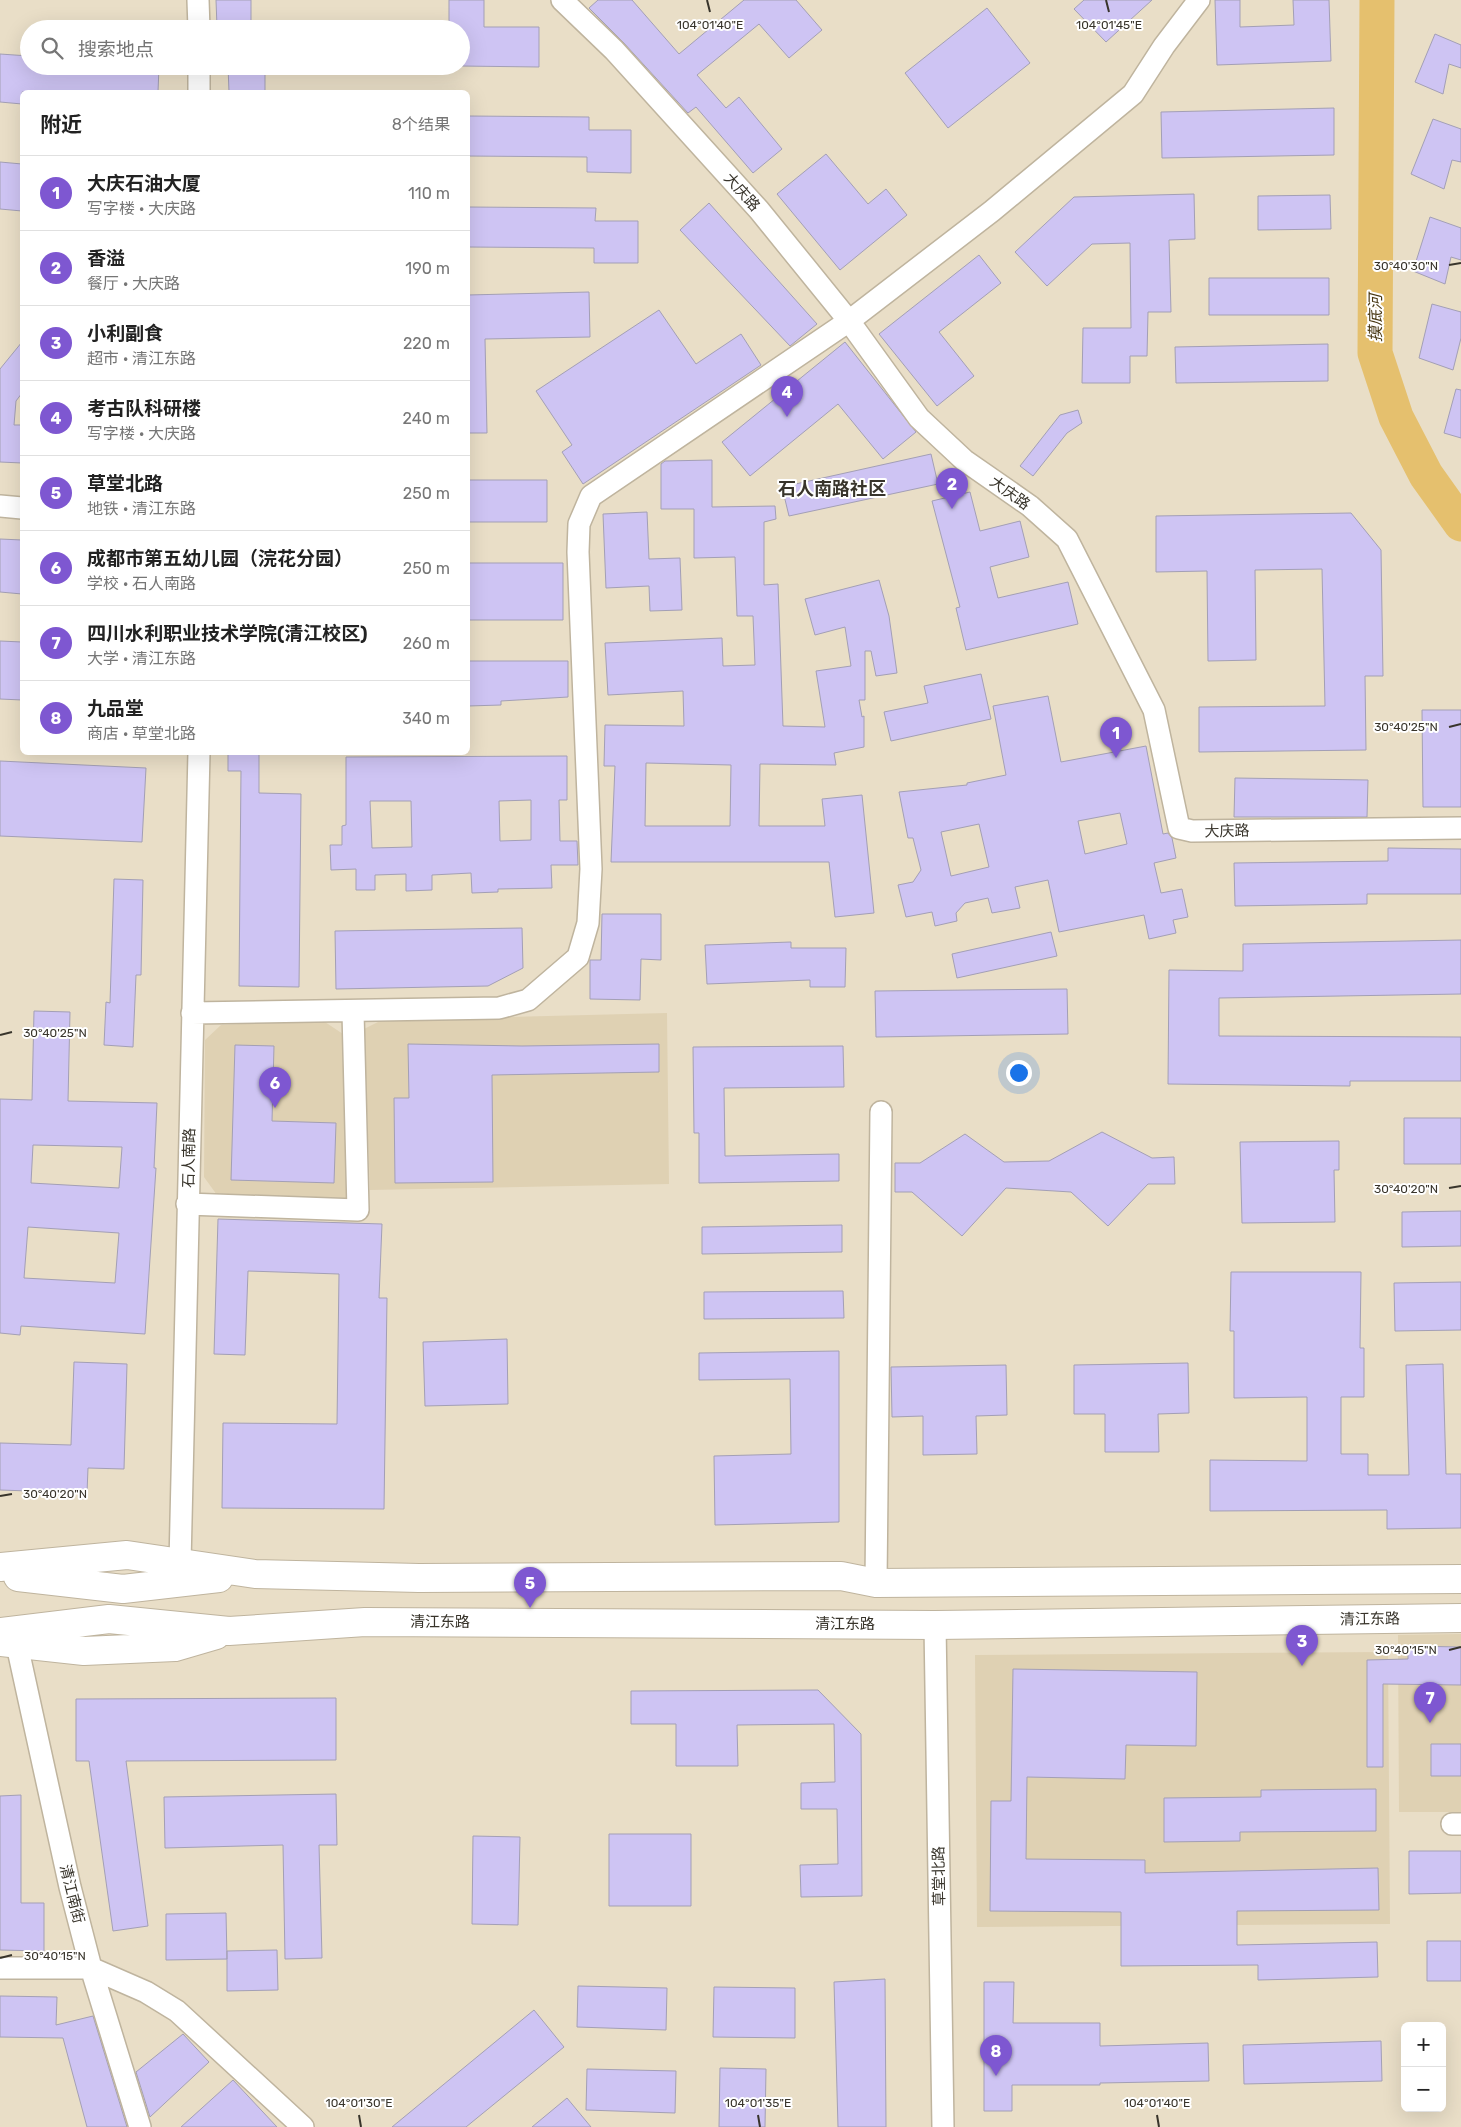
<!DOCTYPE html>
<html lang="zh">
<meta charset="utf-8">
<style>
:root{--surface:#fff;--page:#f6f6f6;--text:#222;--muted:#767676;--line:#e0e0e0;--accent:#7e57d1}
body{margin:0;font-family:Rubik,"Noto Sans SC",sans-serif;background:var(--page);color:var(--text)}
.controls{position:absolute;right:15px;bottom:15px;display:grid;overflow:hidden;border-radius:8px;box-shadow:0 5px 20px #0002}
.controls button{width:45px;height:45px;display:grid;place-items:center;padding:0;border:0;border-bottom:1px solid var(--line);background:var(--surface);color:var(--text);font:25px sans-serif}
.you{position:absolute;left:1018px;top:1072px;width:18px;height:18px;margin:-12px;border:4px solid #fff;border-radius:50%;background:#1a73e8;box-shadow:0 0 0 8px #1a73e833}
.badge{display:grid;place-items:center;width:32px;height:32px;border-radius:50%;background:var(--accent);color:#fff;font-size:16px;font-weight:700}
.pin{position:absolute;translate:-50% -41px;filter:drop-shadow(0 1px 2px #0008)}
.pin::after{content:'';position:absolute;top:26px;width:18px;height:15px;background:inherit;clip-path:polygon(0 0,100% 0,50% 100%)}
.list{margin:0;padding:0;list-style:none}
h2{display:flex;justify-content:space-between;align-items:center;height:65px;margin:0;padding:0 20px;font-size:21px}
h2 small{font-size:16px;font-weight:400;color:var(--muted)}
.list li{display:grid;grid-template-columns:32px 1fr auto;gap:15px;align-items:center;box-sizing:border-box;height:75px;padding:0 20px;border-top:1px solid var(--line)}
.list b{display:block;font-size:19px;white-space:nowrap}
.list p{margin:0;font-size:16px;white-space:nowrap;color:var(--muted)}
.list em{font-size:16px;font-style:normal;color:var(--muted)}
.icon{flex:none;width:28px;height:28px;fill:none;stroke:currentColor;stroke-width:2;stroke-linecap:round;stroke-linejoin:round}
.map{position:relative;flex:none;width:1461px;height:2127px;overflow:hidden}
.search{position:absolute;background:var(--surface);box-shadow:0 5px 20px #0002;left:20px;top:20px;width:450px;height:55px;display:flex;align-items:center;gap:12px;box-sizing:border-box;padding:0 18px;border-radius:28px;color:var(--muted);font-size:19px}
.panel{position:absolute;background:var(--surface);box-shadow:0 5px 20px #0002;left:20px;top:90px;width:450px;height:665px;border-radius:8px}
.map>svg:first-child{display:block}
.built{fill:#dfd1b3}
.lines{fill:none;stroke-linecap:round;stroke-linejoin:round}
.river{stroke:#e5c06e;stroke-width:35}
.building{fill:#cec4f3;stroke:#a39fb5;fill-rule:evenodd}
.street-casing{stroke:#bfb49e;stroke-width:24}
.primary-casing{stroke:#bfb49e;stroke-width:30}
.street{stroke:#fff;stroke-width:21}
.primary{stroke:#fff;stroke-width:28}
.ticks{fill:none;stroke:#38342b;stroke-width:2}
.labels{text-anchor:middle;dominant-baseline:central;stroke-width:4;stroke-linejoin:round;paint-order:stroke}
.street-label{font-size:15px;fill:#38342b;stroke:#fff}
.water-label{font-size:16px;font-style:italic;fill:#473713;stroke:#fff}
.quarter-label{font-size:18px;font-weight:bold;fill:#38342b;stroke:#fff}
.ticks-label{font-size:12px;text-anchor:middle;fill:#38342b;stroke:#fff;stroke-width:4;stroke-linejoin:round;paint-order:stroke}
</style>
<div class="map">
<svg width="1461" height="2127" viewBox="0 0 1461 2127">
<rect width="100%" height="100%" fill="#e9dec7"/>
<path class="built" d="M 667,1013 L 669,1184 L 370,1190 L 364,1029 L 382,1020 Z
M 322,1020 L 343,1034 L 347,1198 L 217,1195 L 204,1177 L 205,1040 L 221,1025 Z
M 1461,1634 L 1461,1812 L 1399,1812 L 1398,1635 Z
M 1388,1652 L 1390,1924 L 977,1927 L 975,1655 Z"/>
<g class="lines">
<path class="river" d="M 1377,0 L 1375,353 L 1396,417 L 1426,475 L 1461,524"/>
</g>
<path class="building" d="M 216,0 L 251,0 L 251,26 L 217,27 Z
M 449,0 L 484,0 L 484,27 L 539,27 L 539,67 L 461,66 L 461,29 L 449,29 Z
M 598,0 L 632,0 L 679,54 L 744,0 L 796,0 L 822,30 L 789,58 L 759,24 L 697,75 L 726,108 L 739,97 L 782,149 L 753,173 L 696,107 L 688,113 L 623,42 L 589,8 Z
M 1084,0 L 1152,0 L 1106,42 L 1074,9 Z
M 1215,0 L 1240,0 L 1240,27 L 1294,25 L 1293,0 L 1329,0 L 1331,61 L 1217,65 Z
M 987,8 L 1030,63 L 948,128 L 905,73 Z
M 1435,34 L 1461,45 L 1461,68 L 1449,64 L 1443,94 L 1415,82 Z
M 0,54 L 29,56 L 29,66 L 159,66 L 158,92 L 22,92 L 22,104 L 0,102 Z
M 228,66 L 265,66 L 265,92 L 229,92 Z
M 1334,108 L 1334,155 L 1162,158 L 1161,112 Z
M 468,116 L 589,117 L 589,130 L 631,130 L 631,173 L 587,172 L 587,157 L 468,156 Z
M 1433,119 L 1461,129 L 1461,162 L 1452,160 L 1444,189 L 1411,174 Z
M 826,154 L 868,204 L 886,189 L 907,215 L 840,270 L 777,194 Z
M 0,162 L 22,164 L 22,211 L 0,209 Z
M 1194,194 L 1195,239 L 1169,240 L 1171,312 L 1148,312 L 1147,356 L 1130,356 L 1130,383 L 1082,383 L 1083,328 L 1131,328 L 1130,243 L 1092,244 L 1047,286 L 1015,252 L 1074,197 Z
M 1330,195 L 1331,229 L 1258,230 L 1258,196 Z
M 709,203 L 817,324 L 790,346 L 680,230 Z
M 468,207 L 596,208 L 595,221 L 638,221 L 638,263 L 594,263 L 594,248 L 468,247 Z
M 1430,217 L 1461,228 L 1461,260 L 1451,257 L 1445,284 L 1413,271 Z
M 979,255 L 1001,283 L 939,332 L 974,376 L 937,406 L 879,334 Z
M 1209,278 L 1329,278 L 1329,315 L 1209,315 Z
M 589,292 L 590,337 L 485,339 L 487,433 L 468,433 L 468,295 Z
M 1432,304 L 1461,312 L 1461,338 L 1453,370 L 1419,358 Z
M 659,310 L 696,364 L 741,334 L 761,365 L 583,484 L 562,452 L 572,445 L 536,391 Z
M 22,342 L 22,393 L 16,401 L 14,425 L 22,425 L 22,463 L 0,462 L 0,369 Z
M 845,342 L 916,432 L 883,459 L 838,404 L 750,476 L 722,442 Z
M 1328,344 L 1328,381 L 1176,383 L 1175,347 Z
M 1456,389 L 1461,390 L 1461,438 L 1444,433 Z
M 1078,410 L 1082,423 L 1067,433 L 1033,476 L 1020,466 L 1060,415 Z
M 931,454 L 938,484 L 789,516 L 782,487 Z
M 712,460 L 712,507 L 775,506 L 776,519 L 764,522 L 764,585 L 778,584 L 783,726 L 825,727 L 816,671 L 851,666 L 845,627 L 815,635 L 805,599 L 879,580 L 889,616 L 897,673 L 876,676 L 871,651 L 865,651 L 865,700 L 859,700 L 862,717 L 864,716 L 864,747 L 834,753 L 836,765 L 760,764 L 759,826 L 825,826 L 822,799 L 862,795 L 874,913 L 835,917 L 829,862 L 611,862 L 615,766 L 604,766 L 605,725 L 684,726 L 683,691 L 608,695 L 605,643 L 722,638 L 723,666 L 755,665 L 753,616 L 737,616 L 735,557 L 694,558 L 694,509 L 661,509 L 661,464 L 665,461 ZM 646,763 L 731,765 L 730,826 L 645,826 Z
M 468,480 L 547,480 L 547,522 L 468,522 Z
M 970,492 L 980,531 L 1020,521 L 1029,557 L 990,567 L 998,598 L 1068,582 L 1078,624 L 966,650 L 956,608 L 960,607 L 932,501 Z
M 647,512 L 649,559 L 680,558 L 682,610 L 650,611 L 649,586 L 606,588 L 603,514 Z
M 1351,513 L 1381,550 L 1383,676 L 1365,676 L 1366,750 L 1199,752 L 1199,707 L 1325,706 L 1322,569 L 1255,570 L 1256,660 L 1208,661 L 1207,571 L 1156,572 L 1156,516 Z
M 0,539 L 22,540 L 22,594 L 0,592 Z
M 468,563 L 563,563 L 563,620 L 468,620 Z
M 0,641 L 22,642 L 22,700 L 0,699 Z
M 468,661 L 568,661 L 568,697 L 501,701 L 501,705 L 468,706 Z
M 981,674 L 991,719 L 891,741 L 884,712 L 928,703 L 924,686 Z
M 1048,696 L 1061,762 L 1146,746 L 1163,834 L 1168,833 L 1172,838 L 1176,858 L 1154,863 L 1161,893 L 1182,889 L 1188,917 L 1173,920 L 1176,933 L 1149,939 L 1144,915 L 1059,932 L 1048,880 L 1015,887 L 1020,908 L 992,913 L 988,898 L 965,903 L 956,913 L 957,921 L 935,926 L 932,912 L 906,917 L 898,885 L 913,882 L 921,870 L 913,838 L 908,838 L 899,792 L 967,785 L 967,783 L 1006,775 L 993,706 ZM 1120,813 L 1127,844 L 1085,854 L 1078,821 ZM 979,824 L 989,867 L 951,876 L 941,832 Z
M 1422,710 L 1461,710 L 1461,807 L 1423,807 Z
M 228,752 L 259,752 L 259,793 L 301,794 L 299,987 L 239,986 L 241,771 L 228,771 Z
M 567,756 L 567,800 L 559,800 L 560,841 L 577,841 L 578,865 L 551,865 L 552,888 L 498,889 L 498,892 L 472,893 L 471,873 L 432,875 L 432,890 L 406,891 L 406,874 L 375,875 L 375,890 L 356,890 L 356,869 L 331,870 L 330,845 L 342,845 L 342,826 L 346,825 L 346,757 ZM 531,800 L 531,840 L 500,841 L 499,801 ZM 370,801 L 411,801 L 412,847 L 372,848 Z
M 0,761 L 146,768 L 142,842 L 0,836 Z
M 1235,778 L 1368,780 L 1367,817 L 1234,817 Z
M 1388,848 L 1461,849 L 1461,894 L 1367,894 L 1367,904 L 1235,906 L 1234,863 L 1388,861 Z
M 114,879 L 143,880 L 141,975 L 136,975 L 133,1047 L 104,1045 L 106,1002 L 110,1003 Z
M 602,914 L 661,914 L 661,960 L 641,959 L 640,1000 L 590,999 L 590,960 L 601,960 Z
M 522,928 L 523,968 L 488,986 L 336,989 L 335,931 Z
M 1051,932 L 1057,956 L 957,978 L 952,954 Z
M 1461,940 L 1461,994 L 1219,998 L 1219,1036 L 1461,1037 L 1461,1081 L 1350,1081 L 1350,1086 L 1168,1084 L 1169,970 L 1243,971 L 1243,944 Z
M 791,942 L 791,948 L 846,948 L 845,987 L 810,987 L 810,980 L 707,984 L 705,945 Z
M 1067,989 L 1068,1034 L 876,1037 L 875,991 Z
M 34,1011 L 70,1012 L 68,1101 L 157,1103 L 154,1168 L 156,1168 L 145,1334 L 21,1326 L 20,1335 L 0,1333 L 0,1099 L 32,1100 ZM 33,1145 L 122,1147 L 119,1188 L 31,1183 ZM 28,1227 L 119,1233 L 115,1283 L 24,1278 Z
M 408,1044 L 522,1046 L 659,1044 L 659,1072 L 492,1075 L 493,1182 L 395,1183 L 394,1098 L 409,1098 Z
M 235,1045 L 274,1046 L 272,1121 L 336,1123 L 334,1183 L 231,1180 Z
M 843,1046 L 844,1087 L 724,1088 L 725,1156 L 839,1154 L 839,1181 L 699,1183 L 699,1133 L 694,1133 L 693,1047 Z
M 1404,1118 L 1461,1118 L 1461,1164 L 1404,1164 Z
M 1102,1132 L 1152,1158 L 1174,1157 L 1175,1184 L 1148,1184 L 1108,1226 L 1071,1192 L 1006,1188 L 962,1236 L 912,1192 L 895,1192 L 895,1163 L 920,1163 L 965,1134 L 1004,1162 L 1049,1161 Z
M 1339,1141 L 1339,1170 L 1334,1170 L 1335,1222 L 1242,1223 L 1240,1142 Z
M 1461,1211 L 1461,1246 L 1402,1247 L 1402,1212 Z
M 218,1219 L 382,1224 L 379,1298 L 387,1298 L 384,1509 L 222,1508 L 223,1423 L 337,1424 L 339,1274 L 248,1271 L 245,1355 L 214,1354 Z
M 842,1225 L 842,1252 L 702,1254 L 702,1227 Z
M 1231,1272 L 1361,1272 L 1360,1348 L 1364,1348 L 1364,1397 L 1341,1397 L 1341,1454 L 1368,1454 L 1368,1475 L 1409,1475 L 1406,1365 L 1443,1364 L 1446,1474 L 1461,1474 L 1461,1528 L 1387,1529 L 1387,1510 L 1210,1511 L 1210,1460 L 1307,1461 L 1307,1397 L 1234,1398 L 1234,1331 L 1230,1331 Z
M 1461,1282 L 1461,1330 L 1395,1331 L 1394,1283 Z
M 843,1291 L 844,1318 L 704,1319 L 704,1292 Z
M 507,1339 L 508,1404 L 425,1406 L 423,1342 Z
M 839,1351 L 839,1522 L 715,1525 L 714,1456 L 791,1454 L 790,1379 L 699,1380 L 699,1353 Z
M 74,1362 L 127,1364 L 124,1469 L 88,1468 L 87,1493 L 0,1490 L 0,1443 L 71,1445 Z
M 1188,1363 L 1189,1413 L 1158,1414 L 1159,1452 L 1105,1452 L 1105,1414 L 1074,1414 L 1074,1365 Z
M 1006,1365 L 1007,1415 L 976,1416 L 977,1454 L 923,1455 L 923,1416 L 892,1417 L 891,1367 Z
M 1408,1646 L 1461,1647 L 1461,1685 L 1383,1684 L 1383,1767 L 1367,1767 L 1367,1660 L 1408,1659 Z
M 1013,1669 L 1197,1672 L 1196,1746 L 1126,1745 L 1125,1779 L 1027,1777 L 1026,1859 L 1145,1860 L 1145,1873 L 1378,1868 L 1379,1910 L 1237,1911 L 1237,1945 L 1377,1942 L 1378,1977 L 1258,1980 L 1258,1965 L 1121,1966 L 1121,1912 L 990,1911 L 991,1801 L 1011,1801 Z
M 818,1690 L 861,1734 L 862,1896 L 801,1897 L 800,1865 L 838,1864 L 837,1809 L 801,1809 L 801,1783 L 835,1782 L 834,1724 L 737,1725 L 738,1766 L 676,1766 L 676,1724 L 631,1724 L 631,1691 Z
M 336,1698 L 336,1760 L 126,1761 L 148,1926 L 113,1931 L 89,1761 L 76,1761 L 76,1699 Z
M 1431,1744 L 1461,1744 L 1461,1776 L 1431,1776 Z
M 1376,1789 L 1376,1831 L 1240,1832 L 1240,1841 L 1164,1842 L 1164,1798 L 1261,1797 L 1261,1790 Z
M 336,1794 L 337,1845 L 319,1845 L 322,1958 L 285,1959 L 283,1845 L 165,1848 L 164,1797 Z
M 21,1795 L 21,1903 L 44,1903 L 44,1951 L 0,1950 L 0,1796 Z
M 609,1834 L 691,1834 L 691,1906 L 609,1906 Z
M 473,1836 L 520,1837 L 518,1925 L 472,1924 Z
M 1409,1851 L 1461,1851 L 1461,1893 L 1409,1894 Z
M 226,1913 L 227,1959 L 166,1960 L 166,1914 Z
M 1427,1941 L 1461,1941 L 1461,1981 L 1427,1981 Z
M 277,1950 L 278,1990 L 227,1991 L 227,1951 Z
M 885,1979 L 886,2127 L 838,2127 L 834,1982 Z
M 984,1982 L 1014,1982 L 1013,2023 L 1100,2023 L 1100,2046 L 1208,2043 L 1209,2081 L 1100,2083 L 1100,2085 L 1012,2085 L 1012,2111 L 984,2111 Z
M 578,1986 L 667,1988 L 666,2030 L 577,2027 Z
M 714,1987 L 795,1988 L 795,2038 L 713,2037 Z
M 0,1996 L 57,1997 L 56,2025 L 93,2016 L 127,2127 L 87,2127 L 63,2038 L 0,2037 Z
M 534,2010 L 564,2047 L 466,2127 L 392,2127 Z
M 183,2034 L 209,2062 L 150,2117 L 136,2072 Z
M 1381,2041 L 1382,2081 L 1244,2084 L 1243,2045 Z
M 720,2068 L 766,2069 L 765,2127 L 719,2127 Z
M 587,2069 L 676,2071 L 675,2113 L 586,2110 Z
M 233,2080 L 277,2127 L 181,2127 Z
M 567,2098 L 591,2127 L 532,2127 Z"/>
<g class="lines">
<g class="street-casing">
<path id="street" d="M 198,0 L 199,29
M 562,0 L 614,50 L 759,210 L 849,321 L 919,418 L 964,460 L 1030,506 L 1067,539 L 1154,710 L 1179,828 L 1192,831 L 1461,828
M 199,66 L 199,92
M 0,506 L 22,508
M 192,1013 L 499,1008 L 528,1000 L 578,957 L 588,923 L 591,869 L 578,552 L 579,524 L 591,496 L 849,321 L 992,211 L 1133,94 L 1164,46 L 1199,0
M 187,1204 L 358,1210 L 353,1012
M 180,1563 L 199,752
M 876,1583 L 881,1112
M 935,1625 L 943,2127
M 17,1645 L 70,1887 L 91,1968 L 146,1992 L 177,2011 L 303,2127
M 1452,1824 L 1461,1824
M 0,1968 L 91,1968 L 140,2127"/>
</g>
<g class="primary-casing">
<path id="primary" d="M 0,1567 L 127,1555 L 255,1574 L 419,1578 L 841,1576 L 876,1583 L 1461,1579
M 18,1577 L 123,1589 L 219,1578
M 0,1632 L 109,1619 L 229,1631 L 365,1622 L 935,1625 L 1461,1618
M 1,1642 L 84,1651 L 175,1647 L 216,1635"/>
</g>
<use href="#street" class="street"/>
<use href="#primary" class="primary"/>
</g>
<path class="ticks" d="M 707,0 L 710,12M 1106,0 L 1109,12M 1449,265 L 1461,263M 1449,727 L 1461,724M 0,1035 L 12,1032M 1449,1188 L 1461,1186M 0,1496 L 12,1494M 1449,1650 L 1461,1647M 0,1958 L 12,1955M 359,2115 L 361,2127M 758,2115 L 760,2127M 1157,2115 L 1159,2127"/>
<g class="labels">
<g class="street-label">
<text transform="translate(742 192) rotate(48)">大庆路</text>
<text transform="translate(1010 493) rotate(36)">大庆路</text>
<text transform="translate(1227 831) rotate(-1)">大庆路</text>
<text transform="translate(189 1158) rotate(-89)">石人南路</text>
<text transform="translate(1370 1619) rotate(-1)">清江东路</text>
<text x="440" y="1622">清江东路</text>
<text x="845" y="1624">清江东路</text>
<text transform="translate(939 1876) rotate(-91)">草堂北路</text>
<text transform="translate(72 1894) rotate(76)">清江南街</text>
</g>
<g class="water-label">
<text transform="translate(1375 318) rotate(-90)">摸底河</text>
</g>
<g class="quarter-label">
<text x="832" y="489">石人南路社区</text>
</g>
</g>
<g class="ticks-label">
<text x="710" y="29">104°01'40"E</text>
<text x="1109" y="29">104°01'45"E</text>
<text x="1406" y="270">30°40'30"N</text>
<text x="1406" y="731">30°40'25"N</text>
<text x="55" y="1037">30°40'25"N</text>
<text x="1406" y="1193">30°40'20"N</text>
<text x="55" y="1498">30°40'20"N</text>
<text x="1406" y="1654">30°40'15"N</text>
<text x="55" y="1960">30°40'15"N</text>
<text x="359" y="2107">104°01'30"E</text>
<text x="758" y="2107">104°01'35"E</text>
<text x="1157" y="2107">104°01'40"E</text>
</g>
</svg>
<div class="controls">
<button>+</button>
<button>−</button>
</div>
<div class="you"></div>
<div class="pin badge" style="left:1116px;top:758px">1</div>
<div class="pin badge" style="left:952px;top:509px">2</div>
<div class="pin badge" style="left:1302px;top:1666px">3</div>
<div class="pin badge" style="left:787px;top:417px">4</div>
<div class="pin badge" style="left:530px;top:1608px">5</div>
<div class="pin badge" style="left:275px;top:1108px">6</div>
<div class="pin badge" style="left:1430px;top:1723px">7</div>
<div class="pin badge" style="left:996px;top:2076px">8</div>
<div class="search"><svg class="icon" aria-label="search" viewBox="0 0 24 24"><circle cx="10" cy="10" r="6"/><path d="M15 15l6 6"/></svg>搜索地点</div>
<section class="panel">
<h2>附近<small>8个结果</small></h2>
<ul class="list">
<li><span class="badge">1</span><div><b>大庆石油大厦</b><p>写字楼 · 大庆路</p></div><em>110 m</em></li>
<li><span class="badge">2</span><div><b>香溢</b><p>餐厅 · 大庆路</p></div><em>190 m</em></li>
<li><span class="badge">3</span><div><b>小利副食</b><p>超市 · 清江东路</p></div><em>220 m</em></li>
<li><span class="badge">4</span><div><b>考古队科研楼</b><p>写字楼 · 大庆路</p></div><em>240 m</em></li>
<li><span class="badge">5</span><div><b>草堂北路</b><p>地铁 · 清江东路</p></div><em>250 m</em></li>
<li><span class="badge">6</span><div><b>成都市第五幼儿园（浣花分园）</b><p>学校 · 石人南路</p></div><em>250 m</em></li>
<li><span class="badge">7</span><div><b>四川水利职业技术学院(清江校区)</b><p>大学 · 清江东路</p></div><em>260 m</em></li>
<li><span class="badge">8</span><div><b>九品堂</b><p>商店 · 草堂北路</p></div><em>340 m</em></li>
</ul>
</section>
</div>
